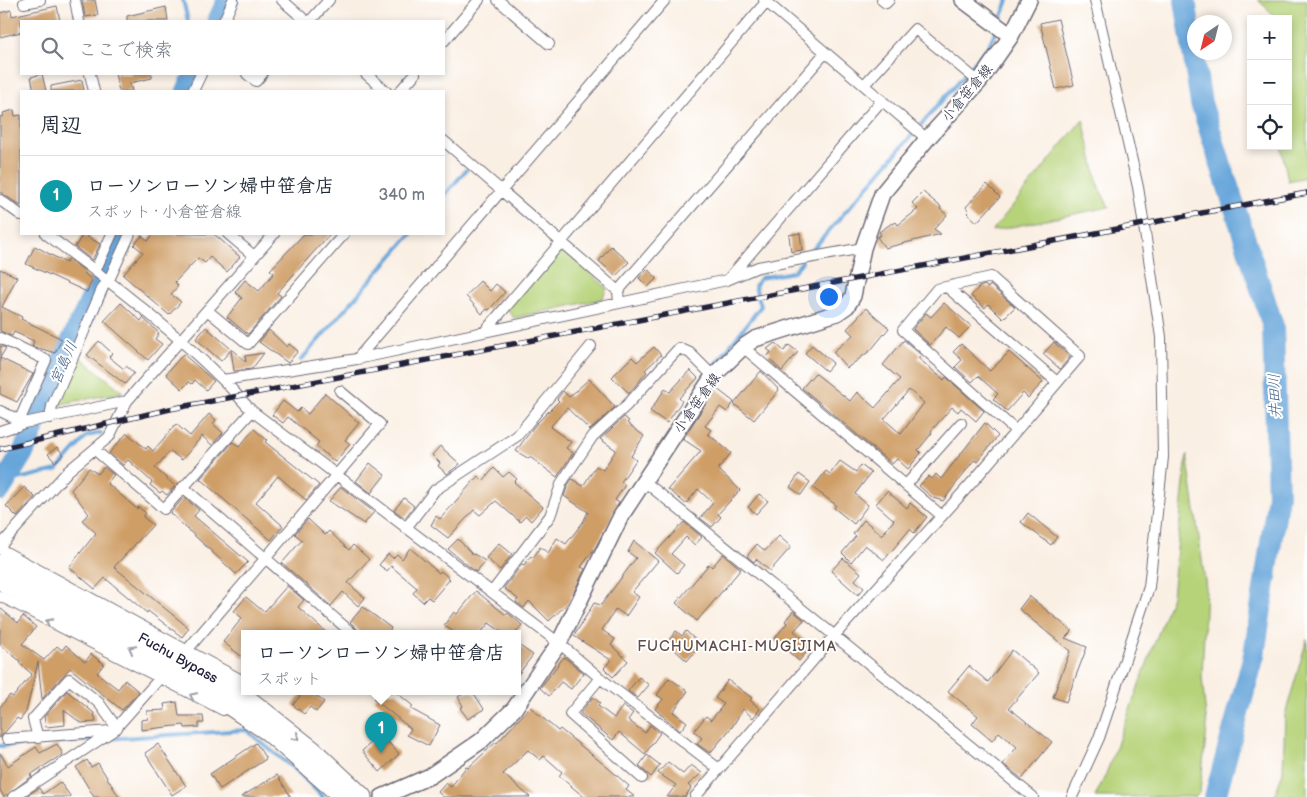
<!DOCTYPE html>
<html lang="ja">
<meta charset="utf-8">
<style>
:root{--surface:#fff;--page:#f6f6f7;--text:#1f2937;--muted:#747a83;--line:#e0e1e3;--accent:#b5179e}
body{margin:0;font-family:"Balsamiq Sans","Klee One",sans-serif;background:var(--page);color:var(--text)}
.controls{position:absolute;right:15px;top:15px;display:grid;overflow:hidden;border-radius:0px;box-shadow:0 2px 8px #0003}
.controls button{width:45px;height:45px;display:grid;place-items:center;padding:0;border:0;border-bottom:1px solid var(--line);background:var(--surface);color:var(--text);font:25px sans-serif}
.compass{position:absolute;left:1187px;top:15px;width:45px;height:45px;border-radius:50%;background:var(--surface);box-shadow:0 2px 8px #0003;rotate:215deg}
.you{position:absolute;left:828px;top:296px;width:18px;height:18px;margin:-12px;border:4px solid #fff;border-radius:50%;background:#1a73e8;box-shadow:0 0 0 8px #1a73e833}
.badge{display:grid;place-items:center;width:32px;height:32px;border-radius:50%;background:var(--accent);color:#fff;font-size:16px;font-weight:700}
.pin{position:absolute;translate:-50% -41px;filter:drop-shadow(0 1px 2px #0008)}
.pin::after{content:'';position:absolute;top:26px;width:18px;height:15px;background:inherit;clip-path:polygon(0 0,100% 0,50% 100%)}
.popup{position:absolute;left:241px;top:630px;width:280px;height:65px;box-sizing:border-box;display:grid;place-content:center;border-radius:0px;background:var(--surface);filter:drop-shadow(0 1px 4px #0005);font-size:16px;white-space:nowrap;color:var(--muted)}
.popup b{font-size:19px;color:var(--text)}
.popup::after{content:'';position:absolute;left:50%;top:100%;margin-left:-10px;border:10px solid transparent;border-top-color:var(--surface)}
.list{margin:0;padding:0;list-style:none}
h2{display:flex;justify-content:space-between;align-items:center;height:65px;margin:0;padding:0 20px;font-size:21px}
h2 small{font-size:16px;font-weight:400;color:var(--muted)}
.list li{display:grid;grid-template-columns:32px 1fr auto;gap:15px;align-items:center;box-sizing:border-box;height:80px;padding:0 20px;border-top:1px solid var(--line)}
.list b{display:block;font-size:19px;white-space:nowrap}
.list p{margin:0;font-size:16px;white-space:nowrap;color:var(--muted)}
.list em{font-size:16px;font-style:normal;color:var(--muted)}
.icon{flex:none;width:28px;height:28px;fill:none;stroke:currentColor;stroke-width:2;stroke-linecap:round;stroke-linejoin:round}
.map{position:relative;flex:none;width:1307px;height:797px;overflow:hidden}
.search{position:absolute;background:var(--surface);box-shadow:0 2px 8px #0003;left:20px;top:20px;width:425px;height:55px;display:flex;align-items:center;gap:12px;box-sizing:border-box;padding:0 18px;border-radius:0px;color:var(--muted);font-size:19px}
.panel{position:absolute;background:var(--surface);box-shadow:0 2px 8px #0003;left:20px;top:90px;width:425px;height:145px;border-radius:0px}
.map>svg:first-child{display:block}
.green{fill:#b6d379;stroke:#6c7a5a}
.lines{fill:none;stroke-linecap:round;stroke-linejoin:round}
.stream{stroke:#68a6da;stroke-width:4}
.river{stroke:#68a6da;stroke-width:22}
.building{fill:#cf9e66;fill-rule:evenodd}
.street-casing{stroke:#6e6a76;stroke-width:12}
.secondary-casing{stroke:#6e6a76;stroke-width:18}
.highway-casing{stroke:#6e6a76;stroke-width:21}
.street{stroke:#fff;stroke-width:10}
.secondary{stroke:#fff;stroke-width:15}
.highway{stroke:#fff;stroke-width:19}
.rail-casing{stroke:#22223b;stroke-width:5.5}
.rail{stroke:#fff;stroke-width:4;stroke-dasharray:11;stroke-linecap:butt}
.oneway{stroke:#9c9ca7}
.labels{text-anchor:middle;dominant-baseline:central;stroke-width:4;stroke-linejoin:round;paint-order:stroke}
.street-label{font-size:14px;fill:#22223b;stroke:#fff}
.water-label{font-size:15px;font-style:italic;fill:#425d83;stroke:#fff}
.neighbourhood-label{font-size:15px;letter-spacing:1px;fill:#5f4d4a;stroke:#fff}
</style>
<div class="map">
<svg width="1307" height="797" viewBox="0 0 1307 797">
<rect width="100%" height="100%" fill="#fff"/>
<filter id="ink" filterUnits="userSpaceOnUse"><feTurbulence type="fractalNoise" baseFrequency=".02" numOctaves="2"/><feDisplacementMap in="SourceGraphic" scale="10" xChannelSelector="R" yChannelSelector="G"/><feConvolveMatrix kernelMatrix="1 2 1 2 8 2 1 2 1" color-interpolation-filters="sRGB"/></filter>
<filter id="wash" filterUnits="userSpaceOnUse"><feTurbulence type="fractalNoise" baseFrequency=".0096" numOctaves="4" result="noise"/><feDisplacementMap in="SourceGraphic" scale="20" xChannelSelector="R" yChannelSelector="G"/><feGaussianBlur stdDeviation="1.12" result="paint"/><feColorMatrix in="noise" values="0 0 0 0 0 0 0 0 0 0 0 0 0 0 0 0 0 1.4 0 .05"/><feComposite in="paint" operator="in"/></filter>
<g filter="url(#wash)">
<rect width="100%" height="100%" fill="#faefe3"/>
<path class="green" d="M 1258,0 L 1307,0 L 1307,177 L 1288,181 L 1281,146 L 1288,146 L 1288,19 L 1273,19 L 1272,13 Z
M 1083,119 L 1099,188 L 1109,207 L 992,231 Z
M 566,252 L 607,288 L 602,299 L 514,318 L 507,309 L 553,255 Z
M 79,356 L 123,392 L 61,404 L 57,397 Z
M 1187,454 L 1206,588 L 1202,677 L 1207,728 L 1200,791 L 1196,797 L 1095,797 L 1106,774 L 1172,596 Z
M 1307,639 L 1307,797 L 1274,797 L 1283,772 L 1285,715 Z"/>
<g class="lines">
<path class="stream" d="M 183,0 L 188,21
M 999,24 L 1008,0
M 444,196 L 466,170
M 807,256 L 965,74 L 989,45 L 996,30
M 301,360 L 411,234
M 716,364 L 761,306 L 755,286 L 760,278 L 793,272 L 802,262
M 5,482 L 57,470 L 87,436 L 101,433
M 106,739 L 246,730 L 299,773 L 323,797
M 0,746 L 94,740"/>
<path class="river" d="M 1185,0 L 1201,103 L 1273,326 L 1278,496 L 1254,655 L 1215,797
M 218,21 L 228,0
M 187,91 L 195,74
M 0,490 L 24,451 L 61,364 L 122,234"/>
</g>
<g id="blocks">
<path class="building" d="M 82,0 L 95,0 L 98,15 L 85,17 Z
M 57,6 L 60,21 L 21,21 L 21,32 L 0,37 L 0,13 L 11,10 L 12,16 Z
M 166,7 L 168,21 L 127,21 L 127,16 Z
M 1058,19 L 1074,85 L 1056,89 L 1040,23 Z
M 42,74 L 46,91 L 34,91 L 31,77 Z
M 115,74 L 152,74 L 152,78 L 130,83 L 132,91 L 119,91 Z
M 82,80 L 84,91 L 51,91 L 51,86 Z
M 14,110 L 15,116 L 21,115 L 21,206 L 0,192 L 0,117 L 4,116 L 3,113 Z
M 987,184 L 1000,197 L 977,222 L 967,213 L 969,211 L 966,207 Z
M 923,192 L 941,207 L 940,209 L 947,215 L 934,229 L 941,234 L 885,248 L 877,237 L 881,235 L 879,232 L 892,223 L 893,224 L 896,222 L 898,225 L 918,209 L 912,203 Z
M 800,233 L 802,250 L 791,252 L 789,235 Z
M 83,234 L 100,244 L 92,260 L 75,247 Z
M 153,234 L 214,234 L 240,257 L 227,272 L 210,257 L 205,263 L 198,258 L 175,282 L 178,286 L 171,294 L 181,302 L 169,315 L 123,275 L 143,252 L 134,245 L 142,236 L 148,241 Z
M 304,234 L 330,234 L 277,293 L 281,296 L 248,334 L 246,333 L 227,317 L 242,298 L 235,292 L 245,280 L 259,291 L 274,273 L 270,270 Z
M 35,246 L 66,263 L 68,259 L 85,271 L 84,273 L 92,280 L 87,292 L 26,264 Z
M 611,246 L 629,262 L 616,276 L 599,261 Z
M 0,269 L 17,277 L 2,307 L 22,317 L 21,319 L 62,339 L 55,353 L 32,346 L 34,341 L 14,332 L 12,336 L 0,331 Z
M 647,269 L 657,278 L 648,287 L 639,278 Z
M 480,281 L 490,291 L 496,284 L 505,292 L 489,310 L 487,309 L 482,314 L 466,296 Z
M 985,285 L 988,288 L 990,285 L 1015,307 L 1003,319 L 988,304 L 985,308 L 971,296 L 979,287 Z
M 121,303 L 141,321 L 143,318 L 159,333 L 155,339 L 162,344 L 148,360 L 104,321 Z
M 944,303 L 971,326 L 959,338 L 946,327 L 930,345 L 913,329 L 926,313 L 931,317 Z
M 866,308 L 889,328 L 871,350 L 847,368 L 833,352 L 853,335 L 847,329 Z
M 206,327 L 246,362 L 245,356 L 264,353 L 252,369 L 234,371 L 231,350 L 221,361 L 196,339 Z
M 269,330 L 287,347 L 289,344 L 298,351 L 288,363 L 259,342 Z
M 904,340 L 921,355 L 918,358 L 944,380 L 946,377 L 984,411 L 976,421 L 961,408 L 958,412 L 952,407 L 931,431 L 932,433 L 918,450 L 921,453 L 908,469 L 897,459 L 892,464 L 802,388 L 815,373 L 850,401 L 857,392 L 875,408 L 900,379 L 883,365 ZM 909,390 L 924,403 L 901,434 L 884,419 Z
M 99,341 L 112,353 L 109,357 L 124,369 L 126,366 L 134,373 L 125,384 L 87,355 Z
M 1054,342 L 1070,357 L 1060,369 L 1043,354 Z
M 775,343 L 784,351 L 789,345 L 798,352 L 782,371 L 767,357 L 771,352 L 767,349 Z
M 961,344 L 990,371 L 1009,352 L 1043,382 L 1028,398 L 1023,393 L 1007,411 L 993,399 L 998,394 L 978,376 L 972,382 L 955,367 L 962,360 L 953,352 Z
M 812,345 L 833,363 L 826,371 L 805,353 Z
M 0,346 L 6,348 L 0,358 L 33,374 L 17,402 L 0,394 Z
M 654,347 L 661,355 L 645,370 L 647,372 L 629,393 L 612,377 L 632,357 L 637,362 Z
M 183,354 L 214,381 L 206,390 L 195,380 L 192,384 L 189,382 L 182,389 L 166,374 Z
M 690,370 L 698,378 L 679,398 L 682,401 L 667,423 L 650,411 L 665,389 L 670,392 Z
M 761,371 L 779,390 L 754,420 L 734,404 Z
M 589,379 L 615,407 L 590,430 L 567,408 L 550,427 L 571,442 L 566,448 L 573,453 L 557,477 L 530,457 L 529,459 L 516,451 L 535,425 L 559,401 L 557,399 L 563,391 L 569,397 Z
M 716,388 L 734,402 L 727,412 L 720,407 L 705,426 L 711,430 L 708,434 L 731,453 L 718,469 L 740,490 L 718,514 L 721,517 L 712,527 L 700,518 L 713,503 L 698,489 L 686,504 L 668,489 L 701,451 L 683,439 Z
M 325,393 L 359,423 L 345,440 L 350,444 L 335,462 L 316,446 L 319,442 L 288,417 L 283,423 L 272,415 L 283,401 L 297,412 L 301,408 L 308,414 Z
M 209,414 L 216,420 L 213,424 L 223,433 L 212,445 L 202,436 L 182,460 L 170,451 L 155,468 L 175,486 L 167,495 L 162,491 L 160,493 L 150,485 L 152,482 L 128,460 L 123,465 L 109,453 L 127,433 L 146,449 L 148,446 L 153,451 L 176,424 L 190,436 Z
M 624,417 L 629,421 L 627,423 L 644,436 L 631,456 L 636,460 L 621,482 L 625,485 L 615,500 L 619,503 L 595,548 L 581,567 L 585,569 L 569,602 L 549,621 L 529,601 L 524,608 L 516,602 L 518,599 L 504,588 L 522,564 L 524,565 L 531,556 L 533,558 L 540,547 L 548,553 L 557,538 L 566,544 L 583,522 L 588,512 L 564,496 L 568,485 L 572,479 L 583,486 L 596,466 L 603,470 L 616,450 L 600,439 Z
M 985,423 L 998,436 L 977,462 L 974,460 L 943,501 L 933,498 L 919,486 L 929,476 L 932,479 L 936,474 L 941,479 Z
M 254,429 L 267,440 L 265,442 L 319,485 L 306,500 L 278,476 L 256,502 L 283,526 L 271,540 L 200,479 L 233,442 L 239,447 Z
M 440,446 L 460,464 L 447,474 L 438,466 L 440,463 L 432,455 Z
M 57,447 L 64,455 L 55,462 L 48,454 Z
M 840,461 L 856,472 L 861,465 L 871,473 L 855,494 L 868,505 L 854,524 L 834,508 L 836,505 L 813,488 L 826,471 L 830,474 Z
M 370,463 L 385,475 L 371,493 L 356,481 Z
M 104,467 L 114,475 L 107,483 L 137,509 L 138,507 L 146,513 L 143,517 L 153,525 L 114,567 L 189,628 L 182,637 L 148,611 L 147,613 L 105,578 L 95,589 L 69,567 L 96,533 L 82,520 L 89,514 L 71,490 L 89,468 L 98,474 Z
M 494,468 L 503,477 L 509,472 L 517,479 L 514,482 L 543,507 L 531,521 L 526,516 L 520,522 L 496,501 L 480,515 L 474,510 L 448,538 L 431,525 L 436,516 L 440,519 L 478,476 L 483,481 Z
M 799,474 L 810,482 L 801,495 L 790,487 Z
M 24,487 L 35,497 L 17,517 L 6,506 Z
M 341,487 L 374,512 L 364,524 L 329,501 Z
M 887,491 L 907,508 L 910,503 L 927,517 L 914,533 L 910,529 L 884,560 L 865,545 L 851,562 L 842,553 L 856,536 L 853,534 L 864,520 L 882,535 L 894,520 L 876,504 Z
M 759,494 L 768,501 L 756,514 L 748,507 Z
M 184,497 L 199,510 L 194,516 L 248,562 L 236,574 L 170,513 Z
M 404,498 L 414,506 L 405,518 L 394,510 Z
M 1028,513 L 1057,537 L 1051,545 L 1021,522 Z
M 308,519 L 325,535 L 329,531 L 349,550 L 353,545 L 369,559 L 348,583 L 365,598 L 358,606 L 343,592 L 331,606 L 282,563 L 302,540 L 295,534 Z
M 684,522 L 702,537 L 695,545 L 686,537 L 671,554 L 684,565 L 677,573 L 655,553 Z
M 779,536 L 791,547 L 770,571 L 756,559 L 754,562 L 747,556 L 757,544 L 765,551 Z
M 458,539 L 473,555 L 474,554 L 485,561 L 476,572 L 448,549 Z
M 634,541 L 658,561 L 632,592 L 639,597 L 626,616 L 616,609 L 602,630 L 615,639 L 611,645 L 628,661 L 613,677 L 604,668 L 611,660 L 574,636 L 594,603 L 601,605 L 636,558 L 628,552 Z
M 499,543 L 512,554 L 500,570 L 486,558 Z
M 410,548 L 439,573 L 441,571 L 450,579 L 432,600 L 428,597 L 423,602 L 413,593 L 417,588 L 391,566 L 387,571 L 379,565 L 388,554 L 393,558 L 397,554 L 402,559 Z
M 723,554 L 741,569 L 697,621 L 676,603 L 709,564 L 712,567 Z
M 843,558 L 861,573 L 855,580 L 864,588 L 858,595 L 831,571 Z
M 287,586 L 304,600 L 298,607 L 328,634 L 245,634 L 245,659 L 223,642 L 242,618 L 234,611 L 246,597 L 264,612 Z
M 476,591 L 506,615 L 508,613 L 522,625 L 515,634 L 505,634 L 489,623 L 480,634 L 456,634 L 444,625 L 454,612 L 457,614 Z
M 1029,596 L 1072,631 L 1065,638 L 1087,647 L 1066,702 L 1053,697 L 1070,651 L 1019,609 Z
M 363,607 L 391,628 L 388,634 L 362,634 L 350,622 Z
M 0,608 L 18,623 L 23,616 L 36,627 L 22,644 L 44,660 L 57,646 L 62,650 L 66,645 L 85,662 L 91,654 L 104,664 L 97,673 L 118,689 L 125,680 L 139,692 L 122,710 L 70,668 L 42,699 L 38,662 L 26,712 L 20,720 L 17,718 L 0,738 L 0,707 L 10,695 L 13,697 L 32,674 L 19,663 L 20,661 L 0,645 Z
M 793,611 L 804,620 L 794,631 L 812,646 L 799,661 L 774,639 L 787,623 L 785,621 Z
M 676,631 L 682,636 L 686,631 L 701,645 L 687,661 L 667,643 Z
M 517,644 L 533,655 L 517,676 Z
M 1012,650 L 1039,673 L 1009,708 L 1052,742 L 1022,779 L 1003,764 L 1017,747 L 999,732 L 992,741 L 972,724 L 978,716 L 948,691 L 969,666 L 988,682 Z
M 564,657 L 584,673 L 571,689 L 561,682 L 549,696 L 540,688 Z
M 639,677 L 649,685 L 638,698 L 628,691 Z
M 669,678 L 688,691 L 673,712 L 687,722 L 680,731 L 655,709 L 663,699 L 657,695 Z
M 728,680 L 752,698 L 750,700 L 760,709 L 753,718 L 743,709 L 732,727 L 710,753 L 697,744 L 702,738 L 694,731 L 706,716 L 711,720 L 724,704 L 715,698 Z
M 67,691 L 94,713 L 96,722 L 81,723 L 64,710 L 65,725 L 46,727 L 44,717 Z
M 303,692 L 311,692 L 324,702 L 316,712 L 310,707 L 304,714 L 293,705 Z
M 380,692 L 396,692 L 413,706 L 411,709 L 440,725 L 429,746 L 407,735 L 411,729 L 374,699 Z
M 466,692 L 473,692 L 484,709 L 468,719 L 460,708 L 463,706 L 458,697 Z
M 593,697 L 600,703 L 598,706 L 614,718 L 623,706 L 633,713 L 628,720 L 645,733 L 650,725 L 660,733 L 645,754 L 619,732 L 613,740 L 580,713 Z
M 177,702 L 179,716 L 203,716 L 204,723 L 199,723 L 199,727 L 185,728 L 184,725 L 141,730 L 141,720 L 148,719 L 147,711 L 165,710 L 164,704 Z
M 530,707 L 558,731 L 560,729 L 607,767 L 629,786 L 626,790 L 635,797 L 584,797 L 559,776 L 562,772 L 544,756 L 540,760 L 528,750 L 503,774 L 530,797 L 443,797 L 438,792 L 446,783 L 451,787 L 466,767 L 468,768 L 496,742 L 497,743 Z
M 381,734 L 399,754 L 380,772 L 362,751 Z
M 256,743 L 266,759 L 220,789 L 210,774 Z
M 57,744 L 63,754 L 30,775 L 32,776 L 4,797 L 0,790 L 0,753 L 8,766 L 36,747 L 40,753 Z
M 158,744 L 186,786 L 172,795 L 145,753 Z
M 647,755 L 660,765 L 651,777 L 639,766 Z
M 87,760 L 91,767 L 98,763 L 119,797 L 94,797 L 76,767 Z
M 668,762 L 683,774 L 691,765 L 702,773 L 688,785 L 691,788 L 685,797 L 667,797 L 676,785 L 658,773 Z
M 277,775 L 291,797 L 241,797 Z
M 60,782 L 71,797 L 25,797 L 39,788 L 43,794 Z"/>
</g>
</g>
<g filter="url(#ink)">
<use href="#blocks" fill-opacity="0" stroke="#6e6a76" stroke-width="1"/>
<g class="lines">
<g class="street-casing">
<path id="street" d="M 75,0 L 79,21
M 282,0 L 306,21
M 498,0 L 549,44
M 764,0 L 927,139
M 882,0 L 886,3 L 889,0
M 24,3 L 40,0
M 224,21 L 233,0
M 310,21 L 329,0
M 444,41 L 479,0
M 90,74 L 94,91
M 247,74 L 256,81 L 262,74
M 366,74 L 386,91
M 864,85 L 915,29 L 979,82
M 193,91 L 201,74
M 400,91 L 415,74
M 444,141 L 618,291
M 0,200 L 21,215
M 46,234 C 106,278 171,328 223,380 C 233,390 242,401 252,411 L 559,643 L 600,678 L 719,769
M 228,234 L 254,256
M 95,271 L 112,234
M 730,277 L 882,100
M 947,287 L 1057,382
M 619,302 L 618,291 L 825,53
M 207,310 L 248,344 L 344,234
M 486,330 L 766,2
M 0,338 L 46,360 L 17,426
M 743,347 L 942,516
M 357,359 L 665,0
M 223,380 L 357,359 L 727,280 L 758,267 L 863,248
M 0,411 L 19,420
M 50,418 L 52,406 L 103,287 L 108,282 L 130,234
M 0,431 L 24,423 L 127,401
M 95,450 L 164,509 L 252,411
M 644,481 L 1033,797
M 906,485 L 961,423
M 183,487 L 353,634
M 406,528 L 435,490 L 517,436 L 591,346
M 0,546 L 68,471 L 109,437 L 127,401 L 274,234
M 0,549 L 245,682
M 492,592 L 550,516 L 562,482 L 593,436 L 627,405 L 679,348 L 690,353 L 713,376
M 0,596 L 223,710
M 188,649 L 380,424 L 340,391
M 600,678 L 570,714 L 642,778
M 38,738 L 33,719 L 69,679 L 99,703 L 117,728
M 7,739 L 111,731
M 13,797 L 114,730 L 159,679
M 695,797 L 834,636 L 975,479 L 1080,356 L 991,277 L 937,289 L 903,330 L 1015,430
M 1072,797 L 1099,738 L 1149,587 L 1163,457 L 1161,337 L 1138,187 L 1095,0"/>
</g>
<g class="secondary-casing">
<path id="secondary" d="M 963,0 L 1011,36
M 382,797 L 430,776 L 481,741 L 514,709 L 559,643 L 621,516 L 713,376 L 743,347 L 755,339 L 837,313 L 847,306 L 853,296 L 863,248 L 882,194 L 927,139 L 979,82 L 1011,36 L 1029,0"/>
</g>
<g class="highway-casing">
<path id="highway" d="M 0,564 L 184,660 L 237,691 L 312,750 L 362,797
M 0,580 L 192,680 L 269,732 L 342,796"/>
</g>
<use href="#street" class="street"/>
<use href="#secondary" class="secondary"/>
<use href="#highway" class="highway"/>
<g class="rail-casing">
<path id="rail" d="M 0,449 L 170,409 L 1307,193"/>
</g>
<use href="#rail" class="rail"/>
</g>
<defs><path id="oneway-chevron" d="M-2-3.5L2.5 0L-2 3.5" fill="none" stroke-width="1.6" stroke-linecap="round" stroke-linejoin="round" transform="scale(1.25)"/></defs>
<g class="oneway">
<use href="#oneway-chevron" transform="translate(49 622) rotate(-152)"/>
<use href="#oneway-chevron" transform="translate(132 649) rotate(-152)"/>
<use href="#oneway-chevron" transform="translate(193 696) rotate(-154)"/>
<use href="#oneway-chevron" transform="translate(296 737) rotate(40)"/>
</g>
</g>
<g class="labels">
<g class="street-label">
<text transform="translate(967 93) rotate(-50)">小倉笹倉線</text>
<text transform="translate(697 403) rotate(-55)">小倉笹倉線</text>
<text transform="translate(178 658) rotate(29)">Fuchu Bypass</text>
</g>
<g class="water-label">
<text transform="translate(64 363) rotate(-66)">宮島川</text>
<text transform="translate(1275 396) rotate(-92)">井田川</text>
</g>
<g class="neighbourhood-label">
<text x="737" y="646">FUCHUMACHI-MUGIJIMA</text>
</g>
</g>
</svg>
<div class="controls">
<button>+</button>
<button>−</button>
<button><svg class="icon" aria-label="locate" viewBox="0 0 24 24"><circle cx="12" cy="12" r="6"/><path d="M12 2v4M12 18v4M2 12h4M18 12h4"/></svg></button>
</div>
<svg class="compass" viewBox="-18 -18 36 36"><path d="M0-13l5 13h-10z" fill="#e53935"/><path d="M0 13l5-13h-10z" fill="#747a83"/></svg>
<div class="you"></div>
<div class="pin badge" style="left:381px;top:753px;background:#0f9aa8">1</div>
<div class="popup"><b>ローソンローソン婦中笹倉店</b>スポット</div>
<div class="search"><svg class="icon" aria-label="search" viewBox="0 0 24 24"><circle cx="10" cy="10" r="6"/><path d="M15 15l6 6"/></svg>ここで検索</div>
<section class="panel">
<h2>周辺<small></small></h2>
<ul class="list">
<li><span class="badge" style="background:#0f9aa8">1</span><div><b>ローソンローソン婦中笹倉店</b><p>スポット · 小倉笹倉線</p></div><em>340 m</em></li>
</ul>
</section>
</div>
